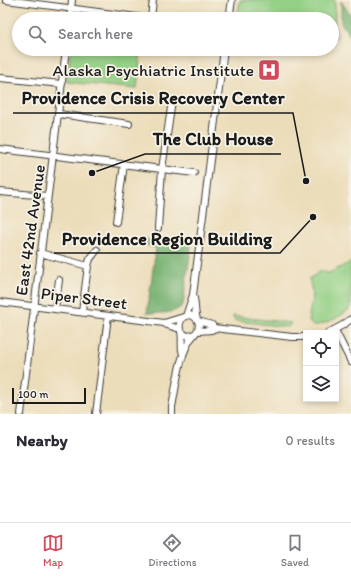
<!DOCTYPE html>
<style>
:root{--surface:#fff;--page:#f7f7f7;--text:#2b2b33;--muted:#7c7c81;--line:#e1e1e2;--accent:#d1495b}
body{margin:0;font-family:Itim,sans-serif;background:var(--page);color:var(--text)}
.controls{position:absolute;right:12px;bottom:12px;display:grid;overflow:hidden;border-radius:0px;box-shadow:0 2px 6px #0003}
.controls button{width:36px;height:36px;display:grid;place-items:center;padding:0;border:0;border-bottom:1px solid var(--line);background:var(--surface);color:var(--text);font:20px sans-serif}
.scale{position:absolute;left:12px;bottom:10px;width:74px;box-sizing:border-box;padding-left:4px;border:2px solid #1c1c1c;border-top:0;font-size:11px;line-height:14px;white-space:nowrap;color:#1c1c1c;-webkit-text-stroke:3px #f7f3e8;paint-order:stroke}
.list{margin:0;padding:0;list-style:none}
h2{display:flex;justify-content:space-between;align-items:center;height:52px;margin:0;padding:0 16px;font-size:17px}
h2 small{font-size:13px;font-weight:400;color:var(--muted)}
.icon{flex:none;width:22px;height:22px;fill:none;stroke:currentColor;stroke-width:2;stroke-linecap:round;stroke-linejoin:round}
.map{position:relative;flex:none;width:351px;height:414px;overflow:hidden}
.search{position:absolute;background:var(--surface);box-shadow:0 2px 6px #0003;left:12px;right:12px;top:12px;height:44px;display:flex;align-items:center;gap:10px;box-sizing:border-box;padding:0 14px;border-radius:22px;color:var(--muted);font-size:15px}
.sheet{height:108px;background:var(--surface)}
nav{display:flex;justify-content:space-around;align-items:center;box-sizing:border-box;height:56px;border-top:1px solid var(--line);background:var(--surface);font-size:11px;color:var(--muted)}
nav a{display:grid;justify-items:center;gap:2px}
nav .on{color:var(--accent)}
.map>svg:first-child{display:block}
.green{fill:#94d085;stroke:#587650}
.forest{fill:#77b272;stroke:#4a6747}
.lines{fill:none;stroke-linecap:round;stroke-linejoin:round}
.minor-casing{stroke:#3b3934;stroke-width:8}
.minor{stroke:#fff;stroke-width:6}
.labels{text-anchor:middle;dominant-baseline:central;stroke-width:3.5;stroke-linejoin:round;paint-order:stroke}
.poi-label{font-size:17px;fill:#1c1c1c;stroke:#f7f3e8;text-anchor:end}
.street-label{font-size:17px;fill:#1c1c1c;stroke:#f7f3e8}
.leader{fill:none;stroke:#1c1c1c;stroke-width:1.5}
.callout-dot{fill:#1c1c1c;stroke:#f7f3e8;stroke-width:1.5}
.callout-label{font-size:18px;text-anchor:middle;font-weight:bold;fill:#1c1c1c;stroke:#f7f3e8;stroke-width:3.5;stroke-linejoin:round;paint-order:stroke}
</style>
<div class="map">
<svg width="351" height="414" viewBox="0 0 351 414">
<rect width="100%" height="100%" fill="#f7f3e8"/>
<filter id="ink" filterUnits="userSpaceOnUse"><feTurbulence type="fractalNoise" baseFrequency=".025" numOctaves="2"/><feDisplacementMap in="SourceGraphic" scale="8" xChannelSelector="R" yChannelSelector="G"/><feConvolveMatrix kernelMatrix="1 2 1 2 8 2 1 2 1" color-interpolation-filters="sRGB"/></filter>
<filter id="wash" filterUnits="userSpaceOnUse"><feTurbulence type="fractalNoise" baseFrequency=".012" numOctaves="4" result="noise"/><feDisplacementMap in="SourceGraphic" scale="16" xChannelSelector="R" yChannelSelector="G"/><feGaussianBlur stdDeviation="0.9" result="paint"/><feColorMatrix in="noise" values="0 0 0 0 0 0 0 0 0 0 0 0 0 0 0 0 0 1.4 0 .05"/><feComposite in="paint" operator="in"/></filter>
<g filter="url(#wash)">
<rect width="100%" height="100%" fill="#ecddba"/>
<path class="green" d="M 240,0 L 335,0 L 335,27 L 337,38 L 332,36 L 332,19 L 237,19 Z
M 75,12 L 135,19 L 74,19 Z
M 71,49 L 141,49 L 137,89 L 67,82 Z
M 351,262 L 351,308 C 339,318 328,323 313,326 L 308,320 C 311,306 314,293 309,279 L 322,270 L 326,273 L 329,273 Z
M 233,316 L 291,323 L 288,327 L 237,321 L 234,320 Z"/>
<path class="forest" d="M 341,1 L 351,16 L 351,37 L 341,23 Z
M 182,237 L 192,239 L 183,305 C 173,315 160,313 147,313 L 156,248 L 140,243 L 140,238 L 176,245 Z"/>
</g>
<g filter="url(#ink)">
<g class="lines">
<g class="minor-casing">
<path id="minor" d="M 6,0 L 152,19
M 151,18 L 153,0
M 70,19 L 72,0
M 229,19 L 232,0
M 0,78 L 62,84
M 59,114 L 129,124
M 0,149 L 194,173
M 0,192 L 47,196
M 116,222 L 124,164
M 158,228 L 162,169 L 172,101
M 40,253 L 88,266
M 193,295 C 196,302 194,311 197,319
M 0,302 L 164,323 L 190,315 C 203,319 201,335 188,336 C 180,333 177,326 182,319
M 55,309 L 59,280
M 82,312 L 88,266 L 90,259 L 97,250
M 186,316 L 193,295 L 224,49
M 198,321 L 212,325 L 214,328
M 164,323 L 167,325 L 180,329
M 335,330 L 351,362
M 198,331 L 212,330 L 214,328 L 292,337 L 306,337
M 181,332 C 183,339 180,347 183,354
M 328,333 L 343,325 L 351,319
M 21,414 L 66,49
M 96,414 L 108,316
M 172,414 L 172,407 C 176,387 180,349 194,335"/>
</g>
<use href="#minor" class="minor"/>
</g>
</g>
<defs>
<g id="hospital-square" transform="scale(1.15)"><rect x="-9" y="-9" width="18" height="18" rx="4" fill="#d1495b" stroke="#f7f3e8"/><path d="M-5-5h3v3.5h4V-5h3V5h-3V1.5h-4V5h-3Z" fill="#fff"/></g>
</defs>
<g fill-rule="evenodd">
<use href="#hospital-square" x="269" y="70"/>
</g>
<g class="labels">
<g class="poi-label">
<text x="254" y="70">Alaska Psychiatric Institute</text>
</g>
<g class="street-label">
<text transform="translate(30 230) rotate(-82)">East 42nd Avenue</text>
<text transform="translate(84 298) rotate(7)">Piper Street</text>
</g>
</g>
<path class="leader" d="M306 181L293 113H13M92 173L145 154H281M313 217L280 253H54"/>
<g class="callout-dot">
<circle cx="306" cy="181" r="4"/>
<circle cx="92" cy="173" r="4"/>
<circle cx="313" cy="217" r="4"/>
</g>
<g class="callout-label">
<text x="153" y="104">Providence Crisis Recovery Center</text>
<text x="213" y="145">The Club House</text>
<text x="167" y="245">Providence Region Building</text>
</g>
</svg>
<div class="controls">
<button><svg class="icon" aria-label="locate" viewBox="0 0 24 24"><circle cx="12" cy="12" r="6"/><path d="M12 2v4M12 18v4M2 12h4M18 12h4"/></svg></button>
<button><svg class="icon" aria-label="layers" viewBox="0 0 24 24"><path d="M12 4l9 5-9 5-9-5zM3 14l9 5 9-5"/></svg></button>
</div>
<div class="scale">100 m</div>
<div class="search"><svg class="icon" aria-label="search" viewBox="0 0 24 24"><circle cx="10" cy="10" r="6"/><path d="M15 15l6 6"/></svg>Search here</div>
</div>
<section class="sheet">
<h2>Nearby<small>0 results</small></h2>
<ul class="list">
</ul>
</section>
<nav>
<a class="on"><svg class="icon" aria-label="map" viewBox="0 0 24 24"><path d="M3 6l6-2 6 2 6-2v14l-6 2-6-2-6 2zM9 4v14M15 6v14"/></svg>Map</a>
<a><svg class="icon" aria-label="directions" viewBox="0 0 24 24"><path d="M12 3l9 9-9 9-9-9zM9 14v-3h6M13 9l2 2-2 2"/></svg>Directions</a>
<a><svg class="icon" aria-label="saved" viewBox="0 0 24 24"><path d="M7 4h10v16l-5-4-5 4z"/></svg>Saved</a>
</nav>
